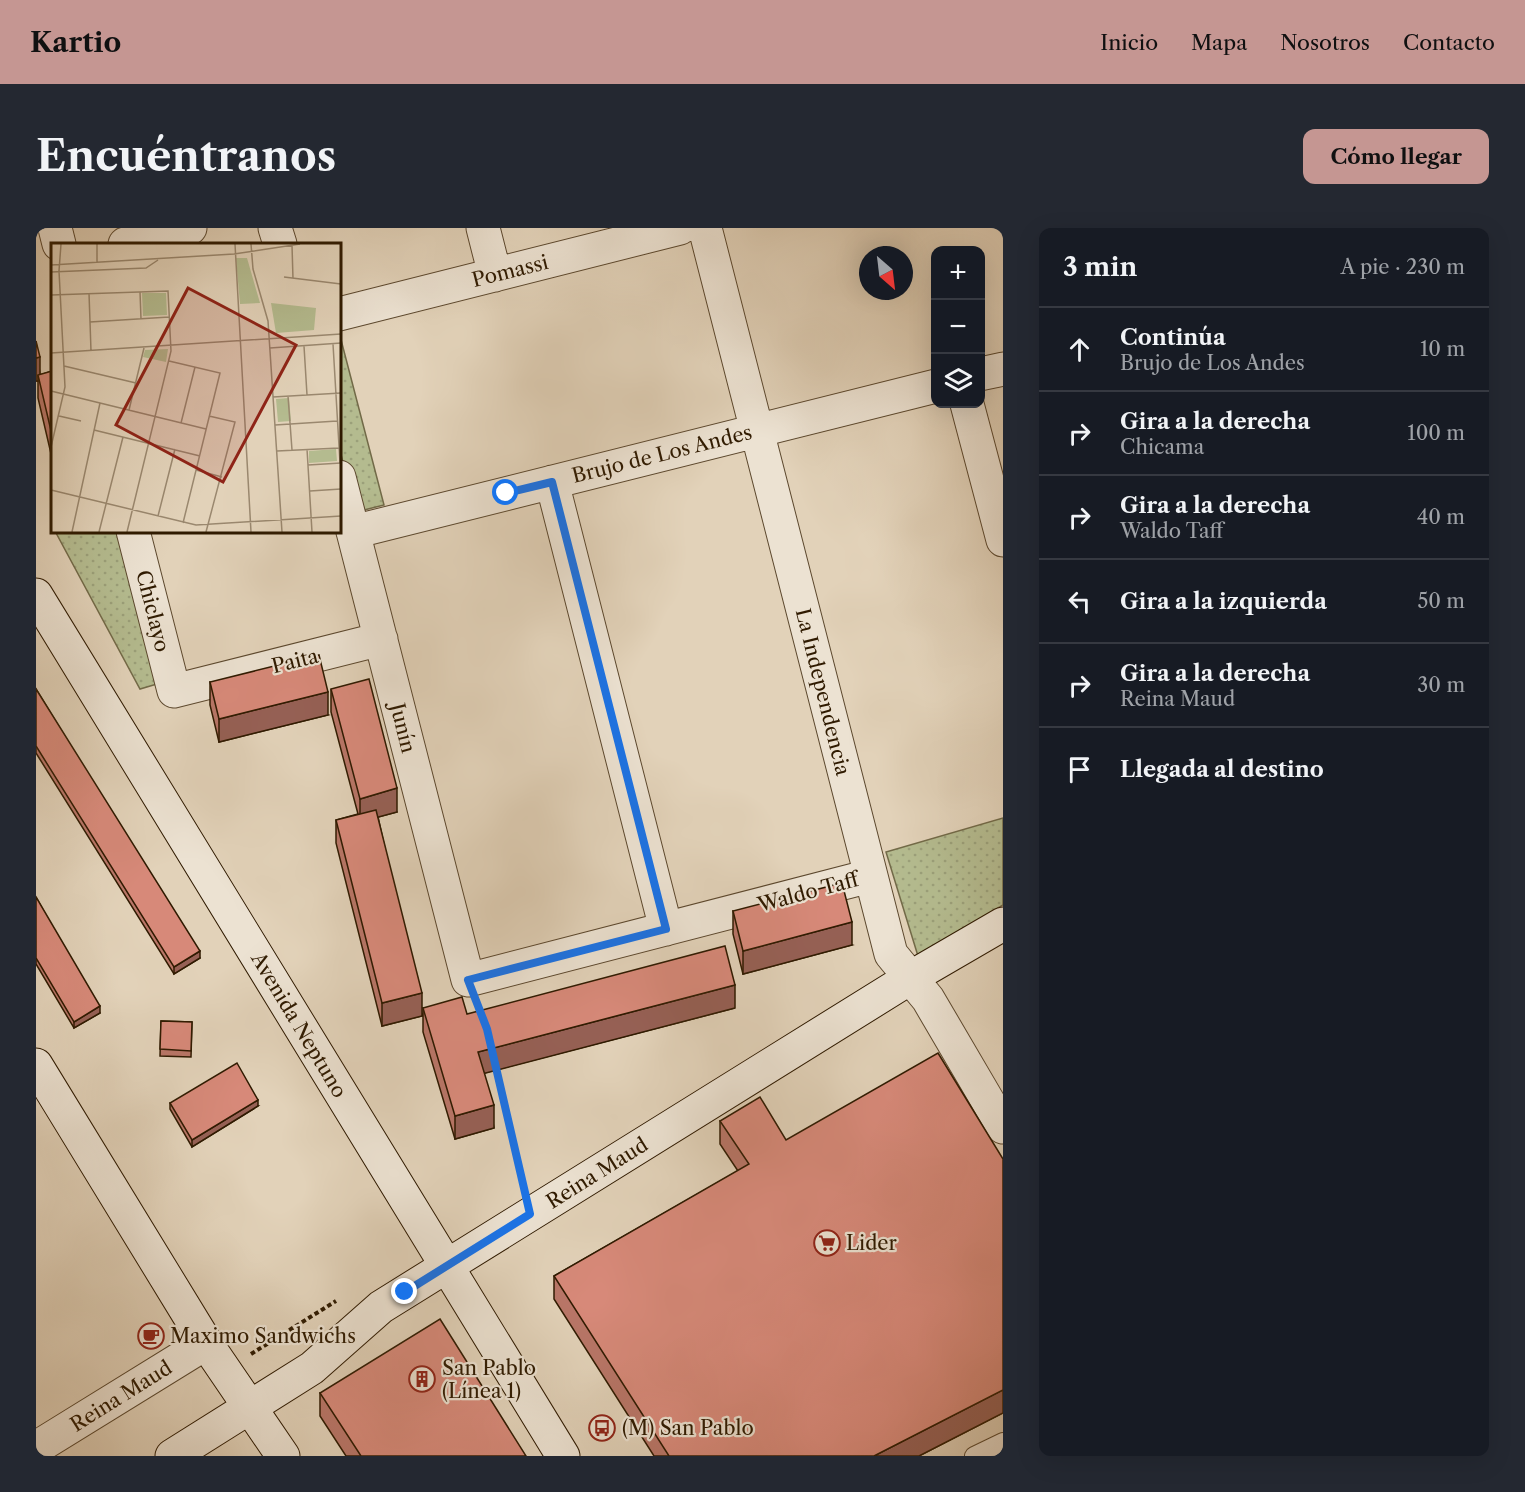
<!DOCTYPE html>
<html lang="es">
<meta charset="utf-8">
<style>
:root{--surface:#171b24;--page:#242831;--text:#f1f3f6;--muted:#9ea1a6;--line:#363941;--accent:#c59692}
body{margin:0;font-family:"Libre Caslon Text",serif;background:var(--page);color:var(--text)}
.controls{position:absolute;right:18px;top:18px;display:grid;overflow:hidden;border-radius:12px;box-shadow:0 6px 24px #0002}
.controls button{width:54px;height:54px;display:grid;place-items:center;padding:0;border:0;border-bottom:2px solid var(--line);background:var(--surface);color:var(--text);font:30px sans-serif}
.compass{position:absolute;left:823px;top:18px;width:54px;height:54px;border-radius:50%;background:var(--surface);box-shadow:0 6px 24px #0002;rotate:152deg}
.stop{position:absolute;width:18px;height:18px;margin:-14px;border:4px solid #1a73e8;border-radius:50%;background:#fff}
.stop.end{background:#1a73e8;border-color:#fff;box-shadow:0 2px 6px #0008}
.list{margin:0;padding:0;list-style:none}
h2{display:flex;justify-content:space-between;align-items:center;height:78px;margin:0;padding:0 24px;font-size:26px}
h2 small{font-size:20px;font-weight:400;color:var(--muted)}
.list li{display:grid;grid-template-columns:39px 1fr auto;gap:18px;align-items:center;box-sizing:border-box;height:84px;padding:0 24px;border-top:2px solid var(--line)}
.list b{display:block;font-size:22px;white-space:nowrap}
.list p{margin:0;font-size:20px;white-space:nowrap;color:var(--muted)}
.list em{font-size:20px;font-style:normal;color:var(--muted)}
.icon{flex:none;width:33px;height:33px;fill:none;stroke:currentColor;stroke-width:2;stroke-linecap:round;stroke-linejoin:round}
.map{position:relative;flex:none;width:967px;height:1228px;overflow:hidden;border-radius:12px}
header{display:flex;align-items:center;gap:36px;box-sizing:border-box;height:84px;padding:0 30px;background:var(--accent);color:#111}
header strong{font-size:28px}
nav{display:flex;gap:33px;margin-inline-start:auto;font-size:21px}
.intro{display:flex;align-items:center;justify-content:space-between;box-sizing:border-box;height:144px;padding:0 36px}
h1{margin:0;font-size:42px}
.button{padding:15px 27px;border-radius:12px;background:var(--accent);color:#111;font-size:21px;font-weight:700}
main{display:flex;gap:36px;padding:0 36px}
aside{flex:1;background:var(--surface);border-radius:12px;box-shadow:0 6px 24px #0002}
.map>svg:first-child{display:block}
.grass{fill:url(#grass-dots);stroke:#726a48;stroke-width:1.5}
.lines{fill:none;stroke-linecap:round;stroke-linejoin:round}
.lane-casing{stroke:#5c482e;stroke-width:20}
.street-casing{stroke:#5c482e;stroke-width:35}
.secondary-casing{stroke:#2f1a00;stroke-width:35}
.path{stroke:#2f1a00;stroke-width:4;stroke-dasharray:4.5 3;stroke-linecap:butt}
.lane{stroke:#ece2d2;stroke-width:18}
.street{stroke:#ece2d2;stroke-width:33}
.secondary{stroke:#ece2d2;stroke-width:33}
.wall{fill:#b97668;stroke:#2f1a00;stroke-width:1.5}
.shaded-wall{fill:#966055;stroke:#2f1a00;stroke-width:1.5}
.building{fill:#d78979;stroke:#2f1a00;stroke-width:1.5}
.route{stroke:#1a73e8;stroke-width:8}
.labels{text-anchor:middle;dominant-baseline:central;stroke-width:4.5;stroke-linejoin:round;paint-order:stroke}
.street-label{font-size:20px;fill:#2f1a00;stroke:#ece2d2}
.poi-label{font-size:20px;fill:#2f1a00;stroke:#ece2d2;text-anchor:start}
.inset-road{fill:none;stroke:#9a886f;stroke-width:1.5}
.view{fill:#8f2418;fill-opacity:0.15;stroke:#8f2418;stroke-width:3}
.inset-edge{fill:none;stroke:#2f1a00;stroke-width:3}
</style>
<header>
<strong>Kartio</strong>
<nav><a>Inicio</a><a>Mapa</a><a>Nosotros</a><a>Contacto</a></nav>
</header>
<div class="intro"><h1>Encuéntranos</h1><a class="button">Cómo llegar</a></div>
<main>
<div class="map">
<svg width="967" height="1228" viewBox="0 0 967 1228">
<defs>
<pattern id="grass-dots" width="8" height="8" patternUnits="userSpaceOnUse" patternTransform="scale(1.5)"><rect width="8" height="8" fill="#b4bb8f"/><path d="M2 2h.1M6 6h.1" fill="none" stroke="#9ba07a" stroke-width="1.8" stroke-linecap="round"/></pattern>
</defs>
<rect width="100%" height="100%" fill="#e2d2b9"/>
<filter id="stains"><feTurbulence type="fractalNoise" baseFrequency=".00333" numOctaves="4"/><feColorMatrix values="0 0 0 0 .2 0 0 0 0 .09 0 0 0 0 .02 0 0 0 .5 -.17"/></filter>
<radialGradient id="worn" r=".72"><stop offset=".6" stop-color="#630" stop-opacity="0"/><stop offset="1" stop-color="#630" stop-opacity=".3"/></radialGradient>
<path class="grass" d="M 303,104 L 348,277 L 320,284 L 303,219 Z
M 19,303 L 85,303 L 121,456 L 104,461 Z
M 967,590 L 967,677 L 882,728 L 850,624 Z"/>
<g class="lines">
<g class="lane-casing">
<path id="lane" d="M 938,1228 L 967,1214"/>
</g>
<g class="street-casing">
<path id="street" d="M 19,0 L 23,16
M 239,0 L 244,16
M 447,0 L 459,47
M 669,0 L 855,726 L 892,771 L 967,899
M 89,16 L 154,0
M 303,86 L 644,0
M 944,146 L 967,141
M 931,176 L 967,312
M 303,249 L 432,752 L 834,648
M 516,254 L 630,701
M 97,303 L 138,463 L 345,411
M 317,304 L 900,158
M 0,1220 L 170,1115"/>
</g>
<g class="secondary-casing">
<path id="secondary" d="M 0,367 L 527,1228
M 0,837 L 170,1115 L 247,1228
M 136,1228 L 276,1140 L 345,1079 L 874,750 L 967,696"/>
</g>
<path class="path" d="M 460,838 L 487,954
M 215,1126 L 300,1073"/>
<use href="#lane" class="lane"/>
<use href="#street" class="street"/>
<use href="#secondary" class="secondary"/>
</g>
<path class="wall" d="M 0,113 L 4,147 L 16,143 L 16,230 L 2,170 L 2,153 L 0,153 Z
M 174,454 L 292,487 L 183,514 L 174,477 Z
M 0,461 L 164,730 L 138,746 L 0,525 Z
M 295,461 L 361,584 L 342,589 L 386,788 L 346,798 L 300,615 L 300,592 L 322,586 L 295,484 Z
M 0,669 L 64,785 L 38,800 L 0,736 Z
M 697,683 L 816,717 L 707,746 L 697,706 Z
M 387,780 L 431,786 L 699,780 L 448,845 L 458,900 L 419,911 L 387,804 Z
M 125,793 L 156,794 L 155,829 L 124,828 Z
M 134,875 L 222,878 L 156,919 L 134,881 Z
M 684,893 L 750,912 L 967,931 L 967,1185 L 883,1228 L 618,1228 L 518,1071 L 518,1048 L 702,943 L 684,916 Z
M 284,1165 L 490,1228 L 310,1228 L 284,1188 Z"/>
<path class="shaded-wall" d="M 4,129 L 4,152 L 2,147 L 2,153 L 0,153 L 0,130 Z
M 292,464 L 292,487 L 183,514 L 183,491 Z
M 361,560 L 361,584 L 324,594 L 324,571 Z
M 816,694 L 816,717 L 707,746 L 707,723 Z
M 164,723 L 164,730 L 138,746 L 138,739 Z
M 699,757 L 699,780 L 442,847 L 442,824 Z
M 386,765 L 386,788 L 346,798 L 346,775 Z
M 64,778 L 64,785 L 38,800 L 38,794 Z
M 222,872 L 222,878 L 156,919 L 156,912 Z
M 458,877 L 458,900 L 419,911 L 419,888 Z
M 967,1162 L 967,1185 L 883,1228 L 838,1228 Z"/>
<path class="building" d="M 0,113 L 4,129 L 0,130 Z
M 16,143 L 16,207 L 2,147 Z
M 283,427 L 292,464 L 183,491 L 174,454 Z
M 333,451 L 361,560 L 324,571 L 295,461 Z
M 0,461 L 164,723 L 138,739 L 0,518 Z
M 340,582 L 386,765 L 346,775 L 300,592 Z
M 806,655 L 816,694 L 707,723 L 697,683 Z
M 0,669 L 64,778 L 38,794 L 0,730 Z
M 689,718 L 699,757 L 442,824 L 458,877 L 419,888 L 387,780 L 426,769 L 431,786 Z
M 125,793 L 156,794 L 155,823 L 124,821 Z
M 902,825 L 967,931 L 967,1162 L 838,1228 L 633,1228 L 518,1048 L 713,936 L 684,893 L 724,869 L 750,912 Z
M 201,835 L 222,872 L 156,912 L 134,875 Z
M 404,1091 L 490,1228 L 325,1228 L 284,1165 Z"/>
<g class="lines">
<path class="route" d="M 369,1064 L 494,986 L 451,801 L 432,752 L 630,701 L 516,254 L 470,265"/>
</g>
<defs>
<g id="supermarket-ring" transform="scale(1.35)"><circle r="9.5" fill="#ece2d2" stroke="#8f2418" stroke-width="1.5"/><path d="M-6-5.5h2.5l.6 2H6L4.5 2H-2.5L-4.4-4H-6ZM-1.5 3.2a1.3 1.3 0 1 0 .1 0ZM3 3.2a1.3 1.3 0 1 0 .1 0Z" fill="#8f2418"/></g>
<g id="cafe-ring" transform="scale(1.35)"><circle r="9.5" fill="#ece2d2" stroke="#8f2418" stroke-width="1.5"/><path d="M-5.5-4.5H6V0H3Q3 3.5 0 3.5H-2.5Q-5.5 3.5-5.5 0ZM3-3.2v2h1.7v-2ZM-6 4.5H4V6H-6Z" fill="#8f2418"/></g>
<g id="building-ring" transform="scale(1.35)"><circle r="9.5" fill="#ece2d2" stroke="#8f2418" stroke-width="1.5"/><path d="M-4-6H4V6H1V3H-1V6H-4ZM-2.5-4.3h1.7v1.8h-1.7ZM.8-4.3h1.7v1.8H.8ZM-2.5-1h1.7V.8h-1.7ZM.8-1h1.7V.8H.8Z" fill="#8f2418"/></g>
<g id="bus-ring" transform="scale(1.35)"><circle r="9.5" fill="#ece2d2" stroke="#8f2418" stroke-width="1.5"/><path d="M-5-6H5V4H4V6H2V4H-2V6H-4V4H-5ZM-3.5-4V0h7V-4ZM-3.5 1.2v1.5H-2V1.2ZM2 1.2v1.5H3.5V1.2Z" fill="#8f2418"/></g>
</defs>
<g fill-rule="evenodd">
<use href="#supermarket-ring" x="791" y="1015"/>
<use href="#cafe-ring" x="115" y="1108"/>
<use href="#building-ring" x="386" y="1151"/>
<use href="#bus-ring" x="566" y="1200"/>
</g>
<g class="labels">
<g class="street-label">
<text transform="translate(474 43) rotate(-14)">Pomassi</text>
<text transform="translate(626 226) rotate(-14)">Brujo de Los Andes</text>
<text transform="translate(117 383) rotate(76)">Chiclayo</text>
<text transform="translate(259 433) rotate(-14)">Paita</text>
<text transform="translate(787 464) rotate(76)">La Independencia</text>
<text transform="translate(367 500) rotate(76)">Junín</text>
<text transform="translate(772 664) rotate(-15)">Waldo Taff</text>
<text transform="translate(263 797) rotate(59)">Avenida Neptuno</text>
<text transform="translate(561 945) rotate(-32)">Reina Maud</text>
<text transform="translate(85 1168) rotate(-32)">Reina Maud</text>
</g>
<g class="poi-label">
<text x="810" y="1015">Lider</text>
<text x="134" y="1108">Maximo Sandwichs</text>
<text x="406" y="1140">San Pablo<tspan x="406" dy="23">(Línea 1)</tspan></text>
<text x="586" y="1200">(M) San Pablo</text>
</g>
</g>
<g transform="translate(15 15)">
<rect width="290" height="290" fill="#e2d2b9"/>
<path d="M 117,106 L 115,119 L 92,114 L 94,107 ZM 238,155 L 240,178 L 227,179 L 225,156 ZM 285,206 L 286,218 L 258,220 L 258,208 Z" fill="#b4bb8f"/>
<path d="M 185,15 L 196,15 L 209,60 L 189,61 ZM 91,50 L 115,50 L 116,72 L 92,73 ZM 220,60 L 265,65 L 263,87 L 225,90 Z" fill="#b4bb8f"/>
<path class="inset-road" d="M 46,1 L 46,20M 184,1 L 200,289M 200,1 L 202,26 L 217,78 L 231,289M 241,2 L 242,36M 0,22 L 183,11 L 249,1M 0,29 L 95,25 L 107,17M 233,34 L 290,41M 89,49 L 90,76M 38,50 L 40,108M 0,52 L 117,48 L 120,108 L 76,289M 39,79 L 118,74M 282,101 L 289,220M 253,103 L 256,152M 219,105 L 290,100M 0,110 L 290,91M 118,118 L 169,130 L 132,280M 13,123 L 85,140M 0,148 L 155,186M 237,153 L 241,207M 222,154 L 290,150M 78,167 L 93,105M 8,173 L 30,178M 130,180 L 144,124M 224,182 L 286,178M 43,187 L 149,213M 0,204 L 14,144 L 8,28 L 10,1M 256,206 L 261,289M 226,208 L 288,205M 257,222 L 290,220M 145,227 L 171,234M 0,247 L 145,282 L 290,273M 259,248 L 290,246M 107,273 L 124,206M 21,289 L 49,160M 48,289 L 72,194M 155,289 L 184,179 L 158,173"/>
<path class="view" d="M 137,45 L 245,102 L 172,239 L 65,182 Z"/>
<rect width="290" height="290" class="inset-edge"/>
</g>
<rect width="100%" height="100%" filter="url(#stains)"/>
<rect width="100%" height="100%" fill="url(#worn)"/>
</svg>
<div class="controls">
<button>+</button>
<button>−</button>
<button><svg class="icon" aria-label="layers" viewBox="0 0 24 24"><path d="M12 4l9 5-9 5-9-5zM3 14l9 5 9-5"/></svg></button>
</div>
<svg class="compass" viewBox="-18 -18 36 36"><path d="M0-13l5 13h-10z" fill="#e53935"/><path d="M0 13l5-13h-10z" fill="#9ea1a6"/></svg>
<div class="stop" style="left:470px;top:265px"></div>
<div class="stop end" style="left:369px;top:1064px"></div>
</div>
<aside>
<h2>3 min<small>A pie · 230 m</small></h2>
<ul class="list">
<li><svg class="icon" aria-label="ahead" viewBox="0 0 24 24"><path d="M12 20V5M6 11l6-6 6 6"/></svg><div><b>Continúa</b><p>Brujo de Los Andes</p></div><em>10 m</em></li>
<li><svg class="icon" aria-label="right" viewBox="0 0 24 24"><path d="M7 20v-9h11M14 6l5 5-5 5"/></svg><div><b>Gira a la derecha</b><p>Chicama</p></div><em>100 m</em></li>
<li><svg class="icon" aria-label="right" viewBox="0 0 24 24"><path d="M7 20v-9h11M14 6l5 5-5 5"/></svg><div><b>Gira a la derecha</b><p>Waldo Taff</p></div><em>40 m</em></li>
<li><svg class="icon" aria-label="left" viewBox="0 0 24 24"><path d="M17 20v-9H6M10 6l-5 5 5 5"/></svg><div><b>Gira a la izquierda</b></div><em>50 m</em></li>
<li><svg class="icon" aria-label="right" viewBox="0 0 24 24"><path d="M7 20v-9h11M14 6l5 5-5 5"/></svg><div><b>Gira a la derecha</b><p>Reina Maud</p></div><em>30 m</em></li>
<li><svg class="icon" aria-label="arrive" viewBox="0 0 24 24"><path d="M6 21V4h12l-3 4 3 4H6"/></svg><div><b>Llegada al destino</b></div></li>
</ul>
</aside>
</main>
